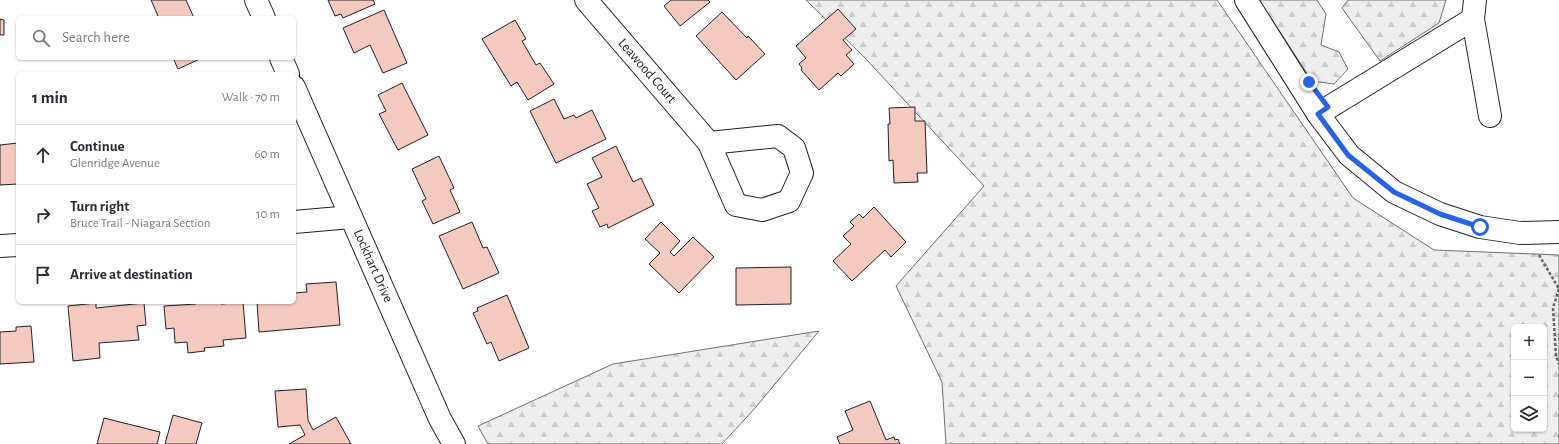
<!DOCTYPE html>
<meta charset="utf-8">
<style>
:root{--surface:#fff;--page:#f2f2f3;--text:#2b2b33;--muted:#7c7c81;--line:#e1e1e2}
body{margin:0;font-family:"Alegreya Sans",sans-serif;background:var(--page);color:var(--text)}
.controls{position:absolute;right:12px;bottom:12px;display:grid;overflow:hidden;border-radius:6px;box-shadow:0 1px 3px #0004}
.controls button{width:36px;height:36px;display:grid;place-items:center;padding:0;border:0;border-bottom:1px solid var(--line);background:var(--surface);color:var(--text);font:20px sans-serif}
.stop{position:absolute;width:12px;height:12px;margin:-9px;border:3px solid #2563eb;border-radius:50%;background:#fff}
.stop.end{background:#2563eb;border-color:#fff;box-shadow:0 1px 4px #0008}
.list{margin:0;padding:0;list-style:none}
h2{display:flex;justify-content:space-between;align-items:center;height:52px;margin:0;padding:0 16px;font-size:17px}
h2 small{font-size:13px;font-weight:400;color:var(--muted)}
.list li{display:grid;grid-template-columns:26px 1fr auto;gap:12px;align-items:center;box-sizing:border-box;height:60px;padding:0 16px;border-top:1px solid var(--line)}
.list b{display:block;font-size:15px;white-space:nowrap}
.list p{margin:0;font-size:13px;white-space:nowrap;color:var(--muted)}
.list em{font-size:13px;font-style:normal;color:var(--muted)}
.icon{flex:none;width:22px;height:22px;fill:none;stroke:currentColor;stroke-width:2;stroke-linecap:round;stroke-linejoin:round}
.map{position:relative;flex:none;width:1559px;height:444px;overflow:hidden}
.search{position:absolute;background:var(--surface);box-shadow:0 1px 3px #0004;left:16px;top:16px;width:280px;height:44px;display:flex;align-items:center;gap:10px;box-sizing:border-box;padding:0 14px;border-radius:6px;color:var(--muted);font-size:15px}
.panel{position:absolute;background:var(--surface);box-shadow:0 1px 3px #0004;left:16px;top:72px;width:280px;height:232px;border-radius:6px}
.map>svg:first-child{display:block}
.forest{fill:url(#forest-firs);stroke:#6f6f6f;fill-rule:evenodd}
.building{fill:#f3c9c0;stroke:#222}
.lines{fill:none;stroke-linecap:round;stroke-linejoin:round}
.minor-casing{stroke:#222;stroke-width:24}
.major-casing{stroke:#222;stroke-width:24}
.path{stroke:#646464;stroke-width:2.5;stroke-dasharray:3 2;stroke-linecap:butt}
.minor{stroke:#fff;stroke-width:22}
.major{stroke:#fff;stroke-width:22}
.route{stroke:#2563eb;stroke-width:5}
.labels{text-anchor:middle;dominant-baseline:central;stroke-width:3;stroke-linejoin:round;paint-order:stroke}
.street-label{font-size:14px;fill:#222;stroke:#fff}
</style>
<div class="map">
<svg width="1559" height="444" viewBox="0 0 1559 444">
<defs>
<pattern id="forest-firs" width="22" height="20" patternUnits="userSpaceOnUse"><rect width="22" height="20" fill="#eee"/><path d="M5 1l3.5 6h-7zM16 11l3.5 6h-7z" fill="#ccc"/></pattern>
</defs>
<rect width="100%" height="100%" fill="#fff"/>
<path class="forest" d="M 806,0 L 1217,0 L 1353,198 L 1434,250 L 1559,255 L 1559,444 L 946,444 L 942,382 L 896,286 L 984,186 L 865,58 ZM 1514,327 L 1544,327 L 1544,429 L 1514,429 Z
M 1259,0 L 1317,0 L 1326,14 L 1321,45 L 1339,52 L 1348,69 L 1334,84 L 1312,81 Z
M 1348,0 L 1446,0 L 1439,23 L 1380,61 L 1342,8 Z
M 819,331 L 756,407 L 722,444 L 488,444 L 478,426 L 613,364 Z"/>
<path class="building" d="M 151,0 L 186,0 L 194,18 L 154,18 L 158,16 Z
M 328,0 L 373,0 L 375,4 L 343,18 L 341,14 L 335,16 Z
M 671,0 L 708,0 L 710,2 L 680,26 L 664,6 Z
M 838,9 L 856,29 L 843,40 L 852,50 L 846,55 L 854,64 L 841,76 L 838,73 L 819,90 L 801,70 L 802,68 L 799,64 L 806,58 L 796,46 Z
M 384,10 L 407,63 L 383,73 L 370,45 L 354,53 L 343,28 Z
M 722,12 L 747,38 L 748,36 L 765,54 L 736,80 L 696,36 Z
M 0,19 L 4,20 L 4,35 L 0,35 Z
M 515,20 L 526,39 L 522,41 L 536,65 L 540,63 L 554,84 L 528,100 L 517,82 L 511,86 L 482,39 Z
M 173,58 L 202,58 L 178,69 Z
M 402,83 L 428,135 L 398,150 L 379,114 L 386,111 L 378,95 Z
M 554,99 L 564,119 L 574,115 L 576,118 L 592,110 L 606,139 L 556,163 L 530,111 Z
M 915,107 L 915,121 L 925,121 L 927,173 L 917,173 L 918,182 L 894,183 L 893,160 L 889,161 L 888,124 L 890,124 L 889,108 Z
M 18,143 L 18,184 L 0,185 L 0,145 Z
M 616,146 L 633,182 L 641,178 L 654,205 L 608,228 L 607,224 L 600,227 L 592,211 L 599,208 L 587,184 L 602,177 L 592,158 Z
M 439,156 L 454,188 L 450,190 L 460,212 L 433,224 L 422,201 L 426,199 L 412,169 Z
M 874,207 L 906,242 L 891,257 L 885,250 L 852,281 L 833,261 L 851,244 L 843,236 L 854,226 L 850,222 L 859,214 L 863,218 Z
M 472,222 L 483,248 L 487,247 L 499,273 L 463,289 L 439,236 Z
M 661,222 L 680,241 L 670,252 L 674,256 L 693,237 L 714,257 L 679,293 L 649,264 L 660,253 L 645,239 Z
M 791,267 L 791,304 L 736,305 L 736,268 Z
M 336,282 L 340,325 L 259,332 L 257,302 L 294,302 L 294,293 L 307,292 L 306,284 Z
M 507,295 L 529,348 L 499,361 L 491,342 L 487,344 L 473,313 L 478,311 L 477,308 Z
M 196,302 L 221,302 L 221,304 L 243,302 L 246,338 L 223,340 L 224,346 L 204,348 L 205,351 L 188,353 L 187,342 L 175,343 L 174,328 L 166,329 L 164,306 L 196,304 Z
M 96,303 L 96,308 L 144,303 L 146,325 L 137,326 L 139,340 L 99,343 L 100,358 L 73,361 L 68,306 Z
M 31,326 L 34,362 L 0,364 L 0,332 L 16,331 L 16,327 Z
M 306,389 L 308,420 L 313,430 L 336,417 L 351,444 L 289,444 L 305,435 L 300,425 L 278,427 L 275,391 Z
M 870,401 L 886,440 L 894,437 L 895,440 L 898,439 L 900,444 L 840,444 L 837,437 L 853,430 L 845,411 Z
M 173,415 L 202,423 L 196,444 L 165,444 Z
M 104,418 L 160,432 L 157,444 L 97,444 Z"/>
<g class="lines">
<g class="minor-casing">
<path id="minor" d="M 256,0 L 264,18
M 586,0 L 709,143 L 736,205 L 762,210 L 789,201 L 802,173 L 794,148 L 778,136 L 709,143
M 1473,19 L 1490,116
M 281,58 L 288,74
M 294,87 L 440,419 L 454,444
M 1318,114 L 1473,19 L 1475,0
M 294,222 L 351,217
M 0,246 L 18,245"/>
</g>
<g class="major-casing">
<path id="major" d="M 1246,0 L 1318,114 L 1349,155 L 1394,192 L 1440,214 L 1480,227 L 1520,233 L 1559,232"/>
</g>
<path class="path" d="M 1539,255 L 1559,289
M 1559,289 L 1553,308 L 1556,356 L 1559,364"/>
<use href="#minor" class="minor"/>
<use href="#major" class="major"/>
</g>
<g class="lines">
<path class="route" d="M 1309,82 L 1328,107 L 1318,114 L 1348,155 L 1394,192 L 1440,214 L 1480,227"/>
</g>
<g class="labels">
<g class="street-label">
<text transform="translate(647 71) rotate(49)">Leawood Court</text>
<text transform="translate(373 266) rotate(66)">Lockhart Drive</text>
</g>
</g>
</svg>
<div class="controls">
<button>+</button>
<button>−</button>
<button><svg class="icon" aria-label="layers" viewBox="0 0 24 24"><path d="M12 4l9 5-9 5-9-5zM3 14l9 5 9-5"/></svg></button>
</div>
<div class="stop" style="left:1480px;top:227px"></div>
<div class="stop end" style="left:1309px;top:82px"></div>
<div class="search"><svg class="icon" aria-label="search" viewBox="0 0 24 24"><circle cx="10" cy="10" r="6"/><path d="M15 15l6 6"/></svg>Search here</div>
<section class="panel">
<h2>1 min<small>Walk · 70 m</small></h2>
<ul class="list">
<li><svg class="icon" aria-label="ahead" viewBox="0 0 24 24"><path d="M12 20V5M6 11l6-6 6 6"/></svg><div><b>Continue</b><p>Glenridge Avenue</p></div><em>60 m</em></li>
<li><svg class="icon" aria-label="right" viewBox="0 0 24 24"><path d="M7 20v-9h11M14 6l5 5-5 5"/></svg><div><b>Turn right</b><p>Bruce Trail - Niagara Section</p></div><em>10 m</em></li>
<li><svg class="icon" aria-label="arrive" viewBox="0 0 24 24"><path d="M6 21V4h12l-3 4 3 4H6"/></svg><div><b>Arrive at destination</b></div></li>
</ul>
</section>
</div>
